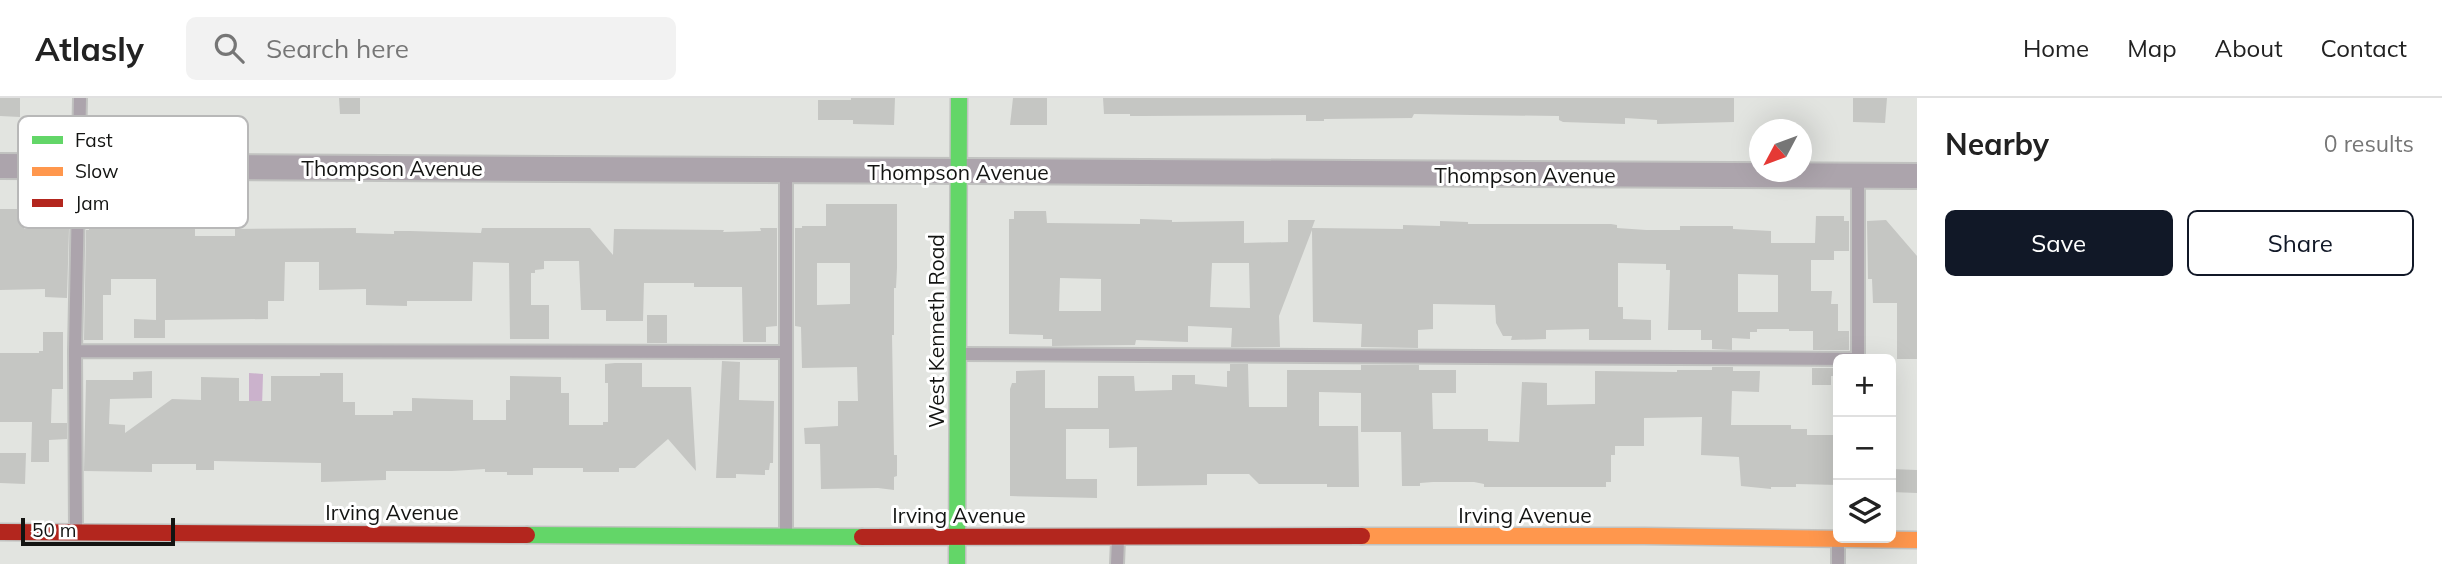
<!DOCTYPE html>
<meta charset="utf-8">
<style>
:root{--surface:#fff;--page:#f2f2f2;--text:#222;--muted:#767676;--line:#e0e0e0;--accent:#111827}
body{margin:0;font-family:Mulish,sans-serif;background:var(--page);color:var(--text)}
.controls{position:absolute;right:21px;bottom:21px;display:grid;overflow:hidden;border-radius:10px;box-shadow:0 7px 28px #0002}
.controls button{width:63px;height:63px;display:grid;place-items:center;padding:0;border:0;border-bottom:2px solid var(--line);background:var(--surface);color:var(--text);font:35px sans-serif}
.compass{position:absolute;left:1749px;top:21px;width:63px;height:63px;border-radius:50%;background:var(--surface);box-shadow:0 7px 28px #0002;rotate:229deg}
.scale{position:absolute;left:21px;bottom:18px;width:154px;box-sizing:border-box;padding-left:7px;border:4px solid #131412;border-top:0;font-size:19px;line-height:24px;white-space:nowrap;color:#131412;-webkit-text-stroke:5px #fff;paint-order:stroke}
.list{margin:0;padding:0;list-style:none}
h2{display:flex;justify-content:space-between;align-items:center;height:91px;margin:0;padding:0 28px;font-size:30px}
h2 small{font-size:23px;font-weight:400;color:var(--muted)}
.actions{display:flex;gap:14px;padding:21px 28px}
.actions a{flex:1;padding:16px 0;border:2px solid var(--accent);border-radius:10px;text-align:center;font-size:24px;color:var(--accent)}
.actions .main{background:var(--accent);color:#fff}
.icon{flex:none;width:38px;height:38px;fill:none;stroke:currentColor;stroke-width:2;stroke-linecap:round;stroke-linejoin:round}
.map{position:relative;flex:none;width:1917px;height:466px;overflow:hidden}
header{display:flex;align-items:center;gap:42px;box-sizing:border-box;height:98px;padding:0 35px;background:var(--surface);border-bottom:2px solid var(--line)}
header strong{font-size:33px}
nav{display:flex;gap:38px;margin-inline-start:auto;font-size:24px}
.search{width:490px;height:63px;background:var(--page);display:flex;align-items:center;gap:18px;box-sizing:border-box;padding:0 24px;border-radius:10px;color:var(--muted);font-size:26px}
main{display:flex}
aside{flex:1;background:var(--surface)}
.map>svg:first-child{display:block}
.water{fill:#cbb2cc}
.building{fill:#c5c6c3;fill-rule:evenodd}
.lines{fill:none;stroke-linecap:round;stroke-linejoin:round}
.lane-casing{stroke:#c1c2c0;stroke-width:16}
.street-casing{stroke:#c1c2c0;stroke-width:28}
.fast-casing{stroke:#c1c2c0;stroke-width:19}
.slow-casing{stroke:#c1c2c0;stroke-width:19}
.jam-casing{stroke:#c1c2c0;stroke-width:19}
.lane{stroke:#aca4ac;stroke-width:12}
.street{stroke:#aca4ac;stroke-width:24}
.fast{stroke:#63d668;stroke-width:16}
.slow{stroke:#ff974d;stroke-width:16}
.jam{stroke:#b3261e;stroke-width:16}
.labels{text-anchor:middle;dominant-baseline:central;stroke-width:6;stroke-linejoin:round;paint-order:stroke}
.street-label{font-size:21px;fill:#131412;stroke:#fff}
.key{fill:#fff;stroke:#b8b8b8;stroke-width:2}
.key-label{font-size:19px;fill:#131412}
</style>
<header>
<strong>Atlasly</strong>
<div class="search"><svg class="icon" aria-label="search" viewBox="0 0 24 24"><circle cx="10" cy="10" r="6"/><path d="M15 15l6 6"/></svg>Search here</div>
<nav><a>Home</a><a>Map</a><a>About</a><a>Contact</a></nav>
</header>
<main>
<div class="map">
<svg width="1917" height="466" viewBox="0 0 1917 466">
<rect width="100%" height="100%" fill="#e2e4e0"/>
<path class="water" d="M 249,275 L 263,276 L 262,309 L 249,308 Z"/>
<path class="building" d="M 0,0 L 20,0 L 20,19 L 0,18 Z
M 339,0 L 360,0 L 360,16 L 340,16 Z
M 851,0 L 895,0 L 894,27 L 853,26 L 853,22 L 818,22 L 818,2 L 851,2 Z
M 1013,0 L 1047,0 L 1047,27 L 1010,27 Z
M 1103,0 L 1734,0 L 1734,24 L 1657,26 L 1657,22 L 1625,20 L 1625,26 L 1563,24 L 1559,22 L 1559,18 L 1471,17 L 1414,16 L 1412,20 L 1324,21 L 1324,23 L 1306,23 L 1306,17 L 1141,18 L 1130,18 L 1130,16 L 1104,16 Z
M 1853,0 L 1887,0 L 1885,25 L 1853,24 Z
M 826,106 L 897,106 L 897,170 L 896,190 L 894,190 L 894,237 L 892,237 L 894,357 L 897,357 L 897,378 L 894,379 L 894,392 L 878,390 L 821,391 L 820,346 L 805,346 L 804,330 L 838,328 L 838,303 L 858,303 L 857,269 L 802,270 L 801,229 L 795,228 L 795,130 L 802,130 L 802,128 L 826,128 ZM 817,165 L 850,165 L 850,206 L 817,207 Z
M 0,111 L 25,111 L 24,131 L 69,131 L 67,200 L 45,199 L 45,191 L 0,192 Z
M 1014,113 L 1046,113 L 1047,125 L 1140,126 L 1140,121 L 1172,122 L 1172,124 L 1244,123 L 1244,145 L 1288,144 L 1288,122 L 1315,122 L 1312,130 L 1403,131 L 1403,127 L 1440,128 L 1440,123 L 1468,124 L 1468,126 L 1611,126 L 1617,127 L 1617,130 L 1646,132 L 1680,132 L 1680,128 L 1733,128 L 1733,131 L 1771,133 L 1771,145 L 1815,145 L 1816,118 L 1844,118 L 1844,123 L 1849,123 L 1849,153 L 1834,153 L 1834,162 L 1811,162 L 1811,193 L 1832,193 L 1831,206 L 1838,206 L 1838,233 L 1849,233 L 1849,252 L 1813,252 L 1813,233 L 1789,233 L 1789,231 L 1757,231 L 1757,234 L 1750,234 L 1750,241 L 1732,240 L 1732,252 L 1712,251 L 1712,242 L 1701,242 L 1701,232 L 1668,232 L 1670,172 L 1666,172 L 1666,166 L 1618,165 L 1618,209 L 1623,209 L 1623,221 L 1651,222 L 1651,242 L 1589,242 L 1589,231 L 1546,232 L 1546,241 L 1511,242 L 1512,238 L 1503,238 L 1496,225 L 1495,207 L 1433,206 L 1433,231 L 1418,232 L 1418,250 L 1361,249 L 1362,226 L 1313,224 L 1312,132 L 1279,218 L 1280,249 L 1231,249 L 1232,230 L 1188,228 L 1188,244 L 1136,242 L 1135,247 L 1052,248 L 1052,241 L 1043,241 L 1043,237 L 1009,236 L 1009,121 L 1014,121 ZM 1212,165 L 1249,165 L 1250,210 L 1210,209 ZM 1738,176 L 1778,177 L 1778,214 L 1738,214 ZM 1060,180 L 1101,181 L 1101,213 L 1059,213 Z
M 89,122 L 121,123 L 121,128 L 195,131 L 195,138 L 235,138 L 235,131 L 356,130 L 356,135 L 394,136 L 394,133 L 410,133 L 481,135 L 482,130 L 590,130 L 613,157 L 614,131 L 724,132 L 723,134 L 761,133 L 760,130 L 777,130 L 777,228 L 766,229 L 766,244 L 743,244 L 742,189 L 694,189 L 694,185 L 644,185 L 643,223 L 606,223 L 606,212 L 581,212 L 579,163 L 544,163 L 544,171 L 535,172 L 535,175 L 531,175 L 531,207 L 549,207 L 549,241 L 510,241 L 509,165 L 473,164 L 472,203 L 407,203 L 407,208 L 366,207 L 366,191 L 319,192 L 319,164 L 285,164 L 284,203 L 268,203 L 268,221 L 165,222 L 165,240 L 134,240 L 134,221 L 156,222 L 156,181 L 111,181 L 111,197 L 103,197 L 103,242 L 84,242 L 86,132 L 89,132 Z
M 1886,122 L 1917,158 L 1917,261 L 1897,261 L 1897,205 L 1873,205 L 1872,181 L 1868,181 L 1867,123 Z
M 647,217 L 667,217 L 667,245 L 647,245 Z
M 43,234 L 63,234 L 63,291 L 52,291 L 51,325 L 67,325 L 67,341 L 49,342 L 49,364 L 31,364 L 32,324 L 0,324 L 0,255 L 39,255 L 39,253 L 43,253 Z
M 722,263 L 740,264 L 739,302 L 774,303 L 773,365 L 770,365 L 769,372 L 765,372 L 765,377 L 736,376 L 736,380 L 716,380 Z
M 615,265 L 642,265 L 642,289 L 691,289 L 696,373 L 668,341 L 635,370 L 619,370 L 619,374 L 583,374 L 583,370 L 533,370 L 533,377 L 507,377 L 507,374 L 485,374 L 485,371 L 452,373 L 386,373 L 386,382 L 321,384 L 321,365 L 214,363 L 214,372 L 196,372 L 196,366 L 152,366 L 152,374 L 84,373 L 86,282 L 133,282 L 133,274 L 152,273 L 152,300 L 110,301 L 109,326 L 125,327 L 125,335 L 172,301 L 201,302 L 201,279 L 239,280 L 239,303 L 271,303 L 271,278 L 320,278 L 320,275 L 343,275 L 343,304 L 355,304 L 355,317 L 393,317 L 393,313 L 412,313 L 412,300 L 473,302 L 473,322 L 506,322 L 506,302 L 510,302 L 510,278 L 561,279 L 561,295 L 569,295 L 569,327 L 603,327 L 603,324 L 608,324 L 608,285 L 605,285 L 605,266 Z
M 1230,266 L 1248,266 L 1249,309 L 1287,309 L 1287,272 L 1361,272 L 1361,267 L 1419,267 L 1419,272 L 1456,272 L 1456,295 L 1432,295 L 1433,331 L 1488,331 L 1488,343 L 1519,344 L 1522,284 L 1547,285 L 1547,307 L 1595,306 L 1595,273 L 1677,274 L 1677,272 L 1712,272 L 1712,269 L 1733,269 L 1733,273 L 1760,273 L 1759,294 L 1732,293 L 1731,327 L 1791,327 L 1791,331 L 1807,331 L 1807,337 L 1838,337 L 1838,387 L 1796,386 L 1796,389 L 1771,389 L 1771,391 L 1741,388 L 1739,359 L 1701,357 L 1702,319 L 1644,320 L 1644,348 L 1615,348 L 1615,357 L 1611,357 L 1611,384 L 1606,384 L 1606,389 L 1484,389 L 1484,386 L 1474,384 L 1433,384 L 1420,385 L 1420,388 L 1402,388 L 1401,334 L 1361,334 L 1361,295 L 1319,294 L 1319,328 L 1358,328 L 1359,389 L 1327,389 L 1327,386 L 1259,386 L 1249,376 L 1207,376 L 1207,387 L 1137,388 L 1137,349 L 1109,350 L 1109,331 L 1066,331 L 1066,381 L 1097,381 L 1097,400 L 1010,398 L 1010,291 L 1012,285 L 1016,285 L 1016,273 L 1045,272 L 1045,310 L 1098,310 L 1098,278 L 1134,278 L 1135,293 L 1172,292 L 1172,277 L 1195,277 L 1195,286 L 1227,289 L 1227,273 L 1230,273 Z
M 1812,270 L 1838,270 L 1838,278 L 1831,278 L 1831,287 L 1812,287 Z
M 0,355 L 26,355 L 25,386 L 0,385 Z
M 1891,371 L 1917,372 L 1917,395 L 1891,394 Z"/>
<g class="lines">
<g class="lane-casing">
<path id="lane" d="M 75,253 L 785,254
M 959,256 L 1858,261
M 1858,261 L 1858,78
M 76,434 L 75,253 L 80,0
M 786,437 L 786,73
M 1117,466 L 1118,442
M 1838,466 L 1838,442"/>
</g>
<g class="street-casing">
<path id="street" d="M 0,68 L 1917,78"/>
</g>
<g class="fast-casing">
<path id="fast" d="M 527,437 L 862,439
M 957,466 L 959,0"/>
</g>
<g class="slow-casing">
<path id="slow" d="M 1362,438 L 1644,438 L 1917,442"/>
</g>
<g class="jam-casing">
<path id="jam" d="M 0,434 L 527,437
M 862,439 L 1362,438"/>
</g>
<use href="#lane" class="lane"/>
<use href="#street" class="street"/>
<use href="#fast" class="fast"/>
<use href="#slow" class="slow"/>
<use href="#jam" class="jam"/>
</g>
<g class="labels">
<g class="street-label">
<text x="392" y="70">Thompson Avenue</text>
<text x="958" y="74">Thompson Avenue</text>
<text x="1525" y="77">Thompson Avenue</text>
<text transform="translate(936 233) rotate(-90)">West Kenneth Road</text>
<text x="392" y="414">Irving Avenue</text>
<text x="959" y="417">Irving Avenue</text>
<text x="1525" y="417">Irving Avenue</text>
</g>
</g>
<rect x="18" y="18" width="230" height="112" rx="10" class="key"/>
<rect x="32" y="38" width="31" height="8" fill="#63d668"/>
<rect x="32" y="69" width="31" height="9" fill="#ff974d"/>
<rect x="32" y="101" width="31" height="8" fill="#b3261e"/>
<g class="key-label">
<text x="75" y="49">Fast</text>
<text x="75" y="80">Slow</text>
<text x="75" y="112">Jam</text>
</g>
</svg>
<div class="controls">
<button>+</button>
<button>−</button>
<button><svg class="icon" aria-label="layers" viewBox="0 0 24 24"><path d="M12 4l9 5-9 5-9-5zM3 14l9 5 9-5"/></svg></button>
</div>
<svg class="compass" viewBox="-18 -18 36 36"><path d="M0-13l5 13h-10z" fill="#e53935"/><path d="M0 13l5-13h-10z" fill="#767676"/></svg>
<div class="scale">50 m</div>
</div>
<aside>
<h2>Nearby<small>0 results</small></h2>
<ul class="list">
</ul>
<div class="actions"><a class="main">Save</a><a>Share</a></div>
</aside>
</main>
